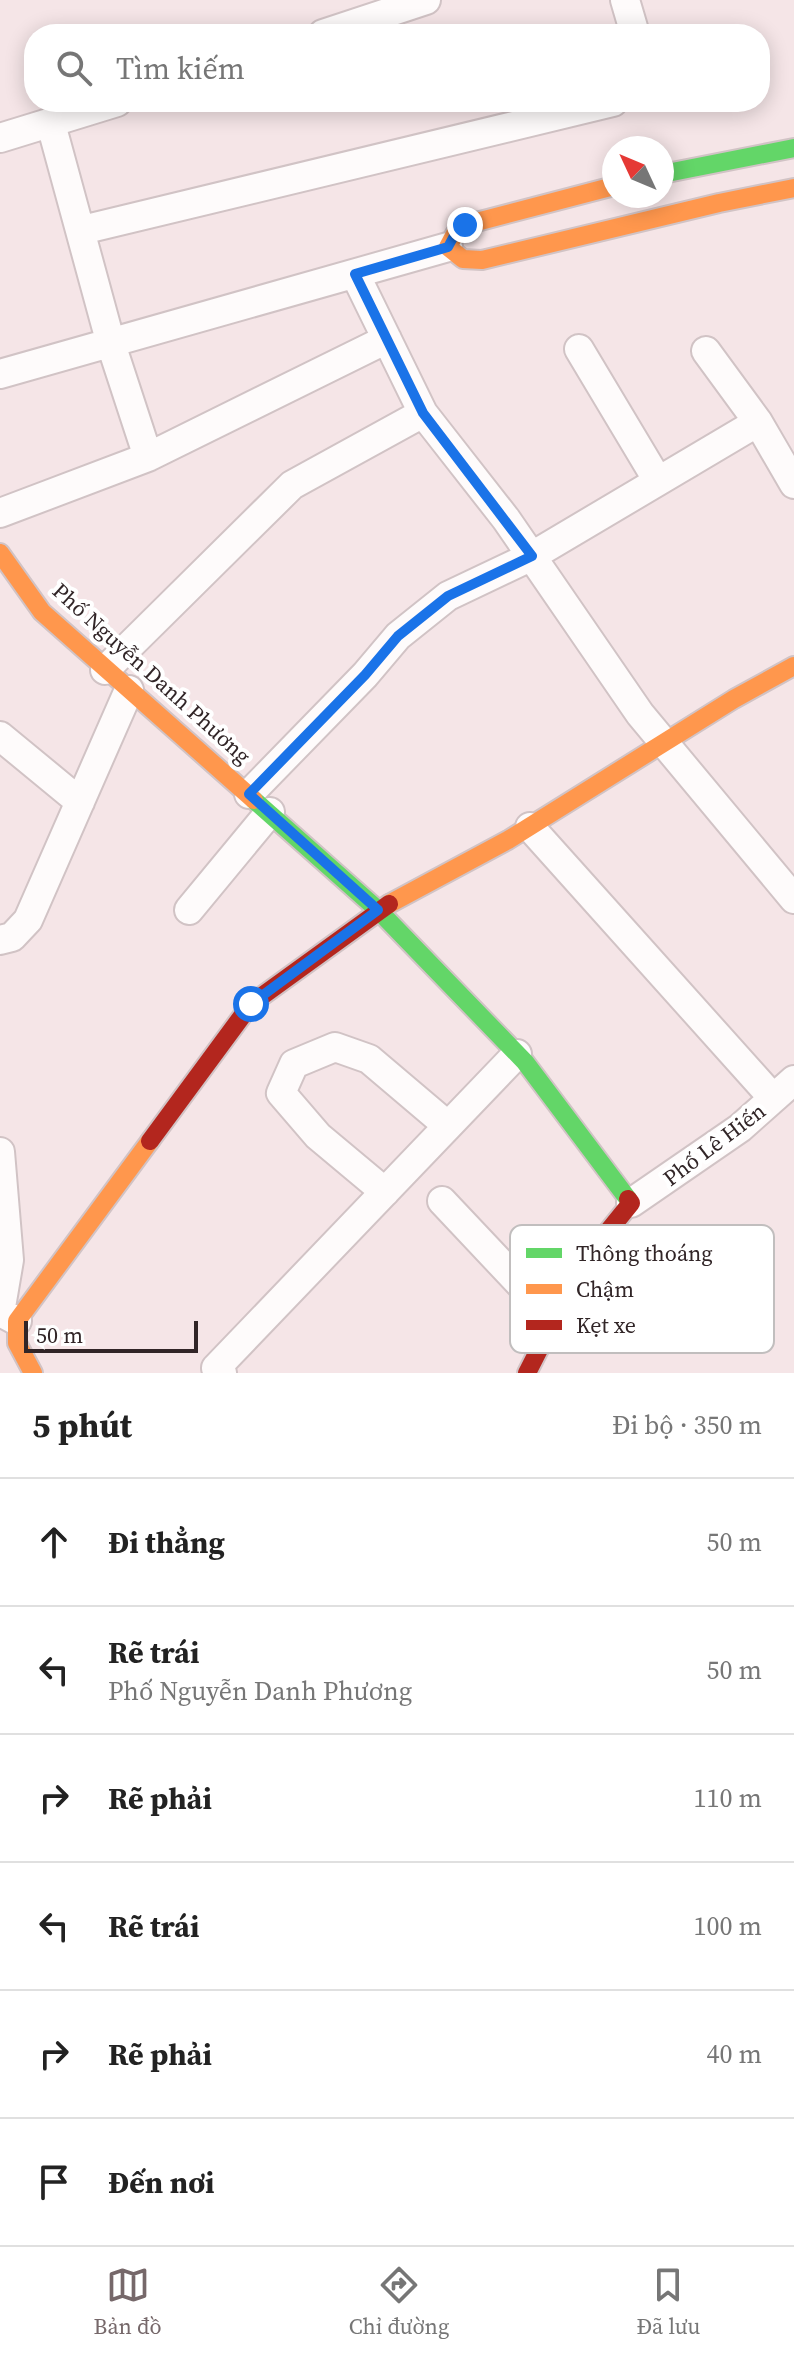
<!DOCTYPE html>
<html lang="vi">
<meta charset="utf-8">
<style>
:root{--surface:#fff;--page:#f2f2f2;--text:#222;--muted:#767676;--line:#e0e0e0;--accent:#76686a}
body{margin:0;font-family:"Source Serif 4",serif;background:var(--page);color:var(--text)}
.compass{position:absolute;left:602px;top:136px;width:72px;height:72px;border-radius:50%;background:var(--surface);box-shadow:0 4px 20px #0003;rotate:314deg}
.scale{position:absolute;left:24px;bottom:20px;width:174px;box-sizing:border-box;padding-left:8px;border:4px solid #312527;border-top:0;font-size:22px;line-height:28px;white-space:nowrap;color:#312527;-webkit-text-stroke:6px #fff;paint-order:stroke}
.stop{position:absolute;width:24px;height:24px;margin:-18px;border:6px solid #1a73e8;border-radius:50%;background:#fff}
.stop.end{background:#1a73e8;border-color:#fff;box-shadow:0 2px 8px #0008}
.list{margin:0;padding:0;list-style:none}
h2{display:flex;justify-content:space-between;align-items:center;height:104px;margin:0;padding:0 32px;font-size:34px}
h2 small{font-size:26px;font-weight:400;color:var(--muted)}
.list li{display:grid;grid-template-columns:52px 1fr auto;gap:24px;align-items:center;box-sizing:border-box;height:128px;padding:0 32px;border-top:2px solid var(--line)}
.list b{display:block;font-size:30px;white-space:nowrap}
.list p{margin:0;font-size:26px;white-space:nowrap;color:var(--muted)}
.list em{font-size:26px;font-style:normal;color:var(--muted)}
.icon{flex:none;width:44px;height:44px;fill:none;stroke:currentColor;stroke-width:2;stroke-linecap:round;stroke-linejoin:round}
.map{position:relative;flex:none;width:794px;height:1373px;overflow:hidden}
.search{position:absolute;background:var(--surface);box-shadow:0 4px 20px #0003;left:24px;right:24px;top:24px;height:88px;display:flex;align-items:center;gap:20px;box-sizing:border-box;padding:0 28px;border-radius:32px;color:var(--muted);font-size:30px}
.sheet{height:872px;background:var(--surface)}
nav{display:flex;justify-content:space-around;align-items:center;box-sizing:border-box;height:112px;border-top:2px solid var(--line);background:var(--surface);font-size:22px;color:var(--muted)}
nav a{display:grid;justify-items:center;gap:4px}
nav .on{color:var(--accent)}
.map>svg:first-child{display:block}
.lines{fill:none;stroke-linecap:round;stroke-linejoin:round}
.street-casing{stroke:#d1c3c5;stroke-width:32}
.fast-casing{stroke:#d1c3c5;stroke-width:22}
.slow-casing{stroke:#d1c3c5;stroke-width:22}
.jam-casing{stroke:#d1c3c5;stroke-width:22}
.street{stroke:#fefbfb;stroke-width:28}
.fast{stroke:#63d668;stroke-width:18}
.slow{stroke:#ff974d;stroke-width:18}
.jam{stroke:#b3261e;stroke-width:18}
.route{stroke:#1a73e8;stroke-width:10}
.labels{text-anchor:middle;dominant-baseline:central;stroke-width:8;stroke-linejoin:round;paint-order:stroke}
.street-label{font-size:22px;fill:#312527;stroke:#fff}
.key{fill:#fff;stroke:#c1bebe;stroke-width:2}
.key-label{font-size:22px;fill:#312527}
</style>
<div class="map">
<svg width="794" height="1373" viewBox="0 0 794 1373">
<rect width="100%" height="100%" fill="#f5e5e7"/>
<g class="lines">
<g class="street-casing">
<path id="street" d="M 625,0 L 635,34
M 323,34 L 426,0
M 51,124 L 111,344 L 148,457
M 0,138 L 117,102
M 82,230 L 613,102
M 355,274 L 423,413 L 506,519 L 640,714 L 794,899
M 579,349 L 658,481
M 706,351 L 758,422 L 794,484
M 0,374 L 448,247
M 0,513 L 148,457 L 387,339
M 105,670 L 292,485 L 423,413
M 0,736 L 80,802
M 249,794 L 365,675 L 398,636 L 448,596 L 532,556 L 758,422
M 530,827 L 773,1098
M 189,910 L 270,812
M 0,940 L 12,937 L 28,920 L 129,690
M 0,1152 L 9,1260 L 1,1307 L 4,1314 L 17,1321
M 385,1192 L 318,1136 L 281,1093 L 294,1064 L 335,1047 L 369,1059 L 448,1126
M 442,1201 L 524,1288 L 557,1313
M 631,1203 L 740,1128 L 794,1080
M 222,1373 L 216,1368 L 517,1054"/>
</g>
<g class="fast-casing">
<path id="fast" d="M 662,174 L 794,148
M 254,800 L 378,910 L 525,1062 L 628,1199"/>
</g>
<g class="slow-casing">
<path id="slow" d="M 614,186 L 465,225 L 455,234 L 448,247 L 463,259 L 482,260 L 719,203 L 794,188
M 0,553 L 42,612 L 254,800
M 389,904 L 508,840 L 734,699 L 794,666
M 33,1373 L 17,1343 L 17,1321 L 150,1141"/>
</g>
<g class="jam-casing">
<path id="jam" d="M 150,1141 L 251,1004 L 389,904
M 527,1373 L 584,1261 L 631,1203 L 628,1199"/>
</g>
<use href="#street" class="street"/>
<use href="#fast" class="fast"/>
<use href="#slow" class="slow"/>
<use href="#jam" class="jam"/>
</g>
<g class="lines">
<path class="route" d="M 251,1004 L 378,910 L 249,794 L 365,675 L 398,636 L 448,596 L 532,556 L 423,413 L 355,274 L 448,247 L 455,234 L 465,225"/>
</g>
<g class="labels">
<g class="street-label">
<text transform="translate(152 673) rotate(42)">Phố Nguyễn Danh Phương</text>
<text transform="translate(714 1144) rotate(-37)">Phố Lê Hiến</text>
</g>
</g>
<rect x="510" y="1225" width="264" height="128" rx="12" class="key"/>
<rect x="526" y="1248" width="36" height="10" fill="#63d668"/>
<rect x="526" y="1284" width="36" height="10" fill="#ff974d"/>
<rect x="526" y="1320" width="36" height="10" fill="#b3261e"/>
<g class="key-label">
<text x="576" y="1261">Thông thoáng</text>
<text x="576" y="1297">Chậm</text>
<text x="576" y="1333">Kẹt xe</text>
</g>
</svg>
<svg class="compass" viewBox="-18 -18 36 36"><path d="M0-13l5 13h-10z" fill="#e53935"/><path d="M0 13l5-13h-10z" fill="#767676"/></svg>
<div class="scale">50 m</div>
<div class="stop" style="left:251px;top:1004px"></div>
<div class="stop end" style="left:465px;top:225px"></div>
<div class="search"><svg class="icon" aria-label="search" viewBox="0 0 24 24"><circle cx="10" cy="10" r="6"/><path d="M15 15l6 6"/></svg>Tìm kiếm</div>
</div>
<section class="sheet">
<h2>5 phút<small>Đi bộ · 350 m</small></h2>
<ul class="list">
<li><svg class="icon" aria-label="ahead" viewBox="0 0 24 24"><path d="M12 20V5M6 11l6-6 6 6"/></svg><div><b>Đi thẳng</b></div><em>50 m</em></li>
<li><svg class="icon" aria-label="left" viewBox="0 0 24 24"><path d="M17 20v-9H6M10 6l-5 5 5 5"/></svg><div><b>Rẽ trái</b><p>Phố Nguyễn Danh Phương</p></div><em>50 m</em></li>
<li><svg class="icon" aria-label="right" viewBox="0 0 24 24"><path d="M7 20v-9h11M14 6l5 5-5 5"/></svg><div><b>Rẽ phải</b></div><em>110 m</em></li>
<li><svg class="icon" aria-label="left" viewBox="0 0 24 24"><path d="M17 20v-9H6M10 6l-5 5 5 5"/></svg><div><b>Rẽ trái</b></div><em>100 m</em></li>
<li><svg class="icon" aria-label="right" viewBox="0 0 24 24"><path d="M7 20v-9h11M14 6l5 5-5 5"/></svg><div><b>Rẽ phải</b></div><em>40 m</em></li>
<li><svg class="icon" aria-label="arrive" viewBox="0 0 24 24"><path d="M6 21V4h12l-3 4 3 4H6"/></svg><div><b>Đến nơi</b></div></li>
</ul>
</section>
<nav>
<a class="on"><svg class="icon" aria-label="map" viewBox="0 0 24 24"><path d="M3 6l6-2 6 2 6-2v14l-6 2-6-2-6 2zM9 4v14M15 6v14"/></svg>Bản đồ</a>
<a><svg class="icon" aria-label="directions" viewBox="0 0 24 24"><path d="M12 3l9 9-9 9-9-9zM9 14v-3h6M13 9l2 2-2 2"/></svg>Chỉ đường</a>
<a><svg class="icon" aria-label="saved" viewBox="0 0 24 24"><path d="M7 4h10v16l-5-4-5 4z"/></svg>Đã lưu</a>
</nav>
